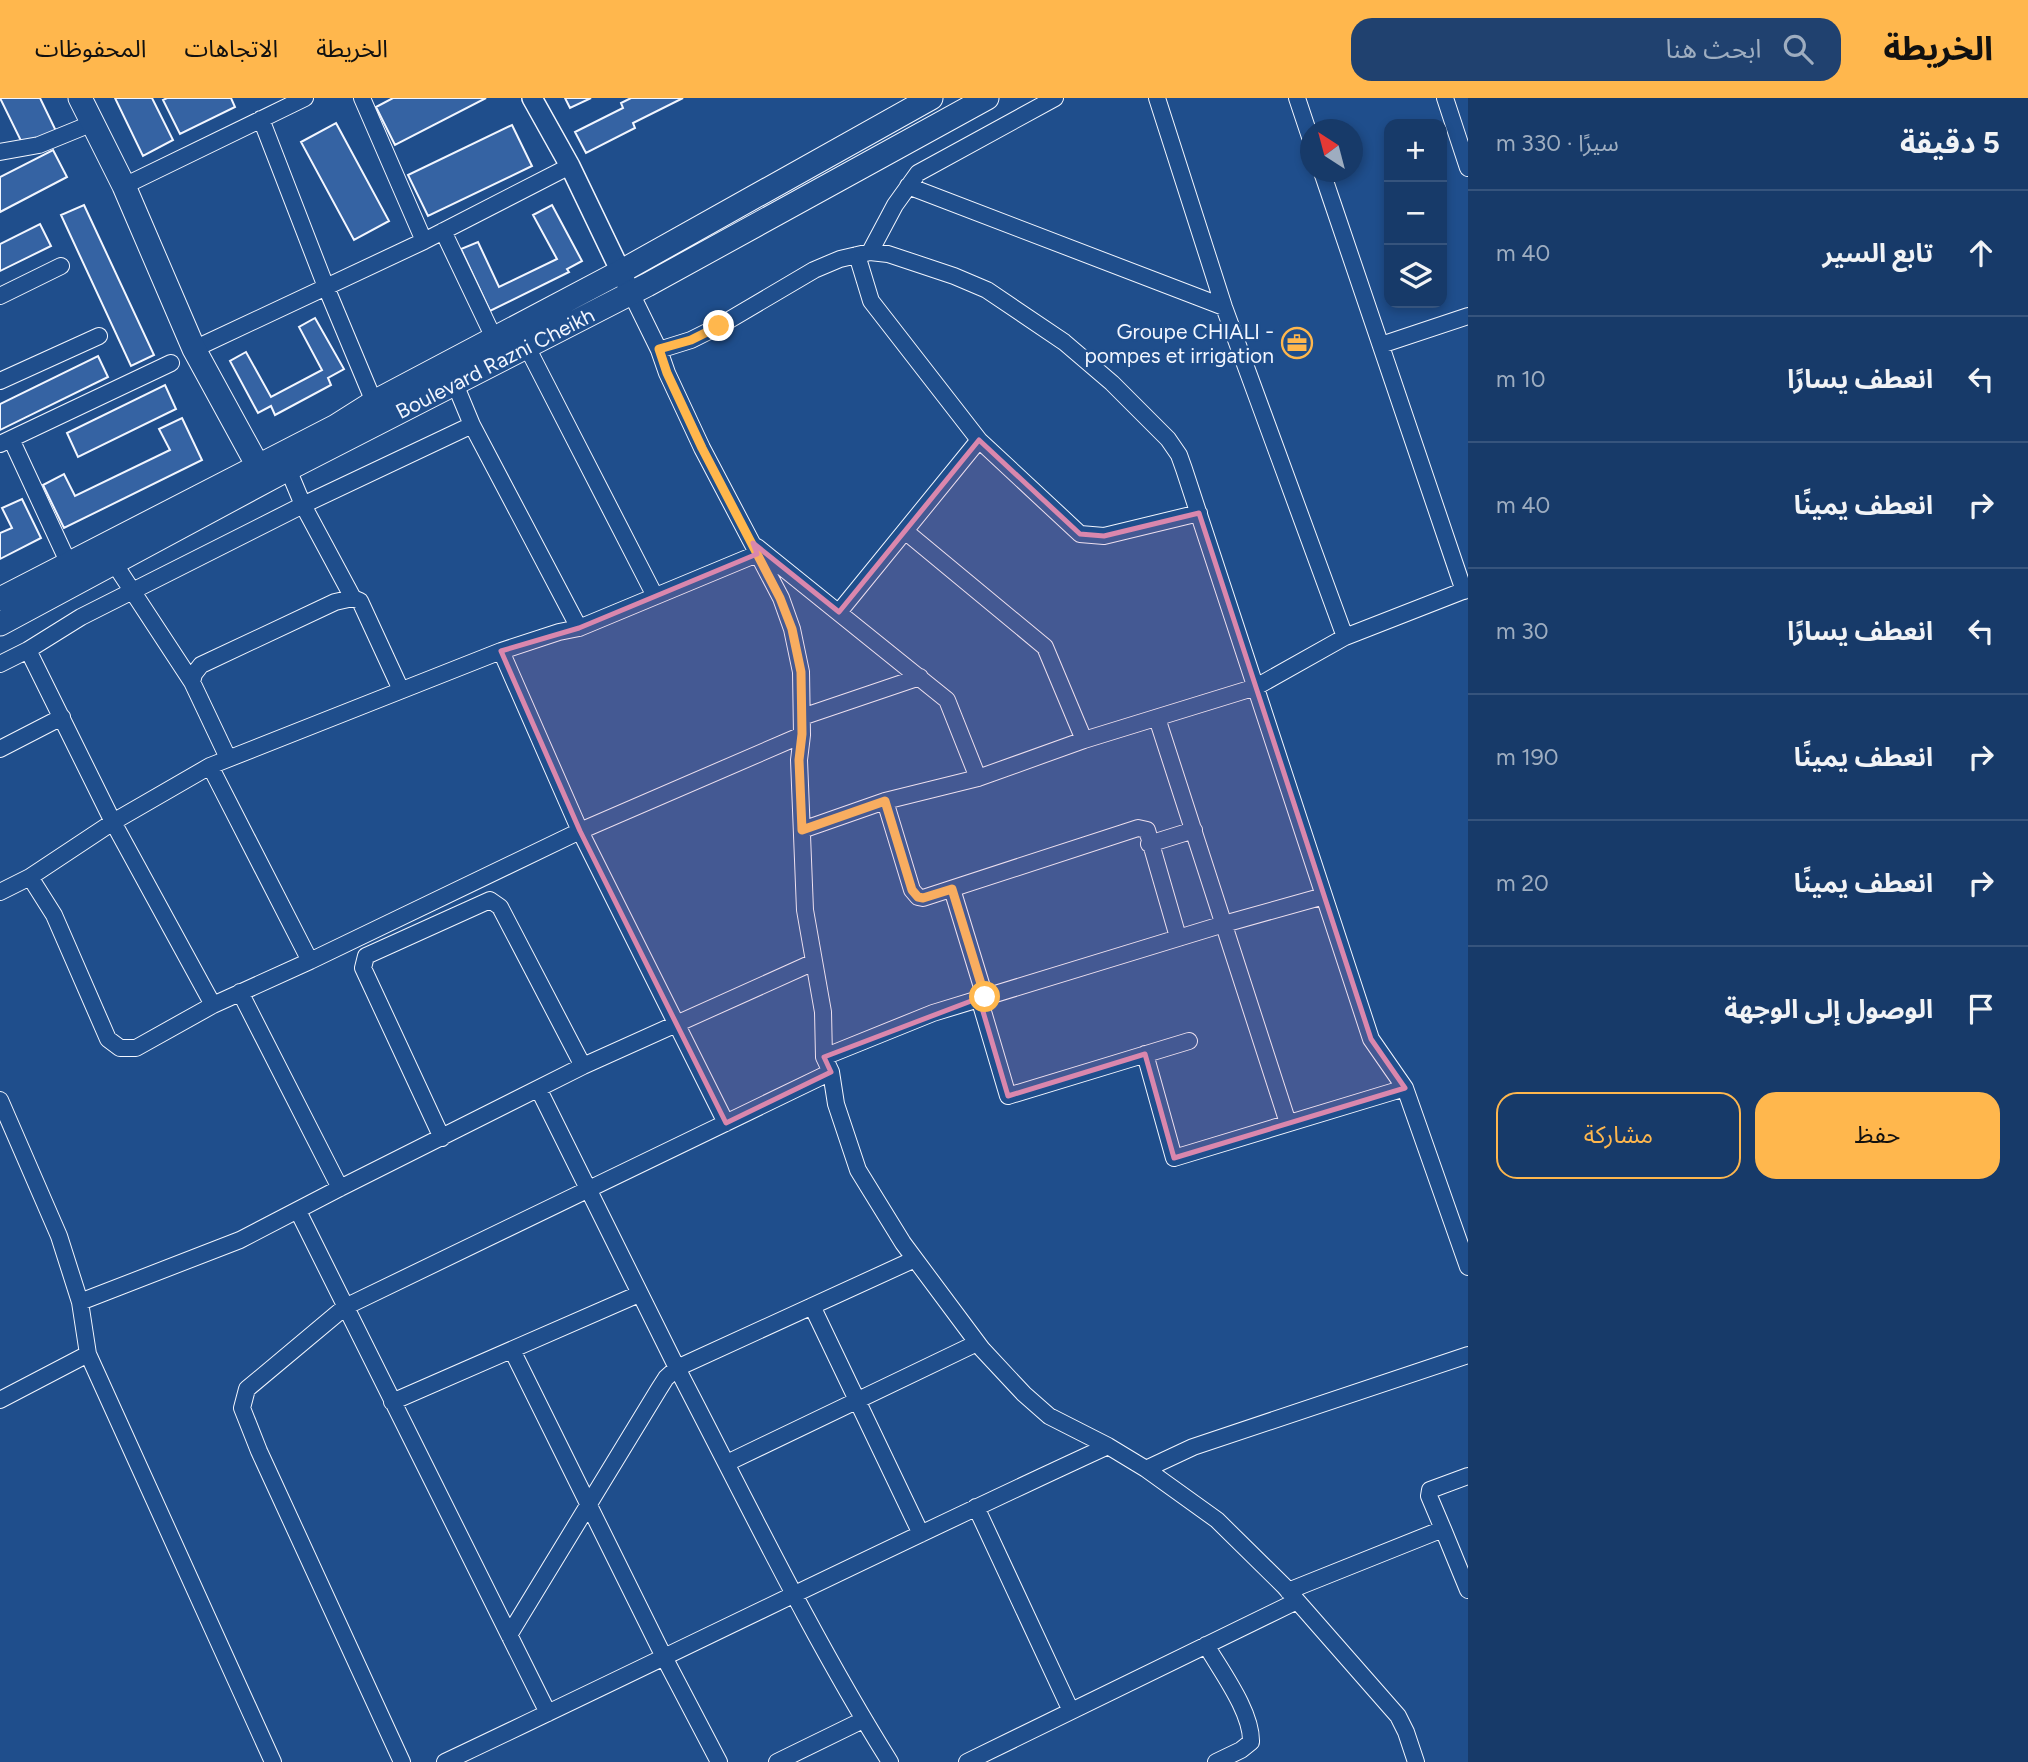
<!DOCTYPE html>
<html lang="ar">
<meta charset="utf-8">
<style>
:root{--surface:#173a69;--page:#20416f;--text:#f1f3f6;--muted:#9eadc0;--line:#36547d;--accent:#ffb74d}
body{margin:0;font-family:Figtree,"Noto Sans Arabic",sans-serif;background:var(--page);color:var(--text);direction:rtl}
.controls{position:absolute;right:21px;top:21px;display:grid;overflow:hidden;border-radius:14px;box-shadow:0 4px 10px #0003}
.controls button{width:63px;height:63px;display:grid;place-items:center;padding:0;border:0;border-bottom:2px solid var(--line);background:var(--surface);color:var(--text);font:35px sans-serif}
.compass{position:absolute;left:1300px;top:21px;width:63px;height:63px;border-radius:50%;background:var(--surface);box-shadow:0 4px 10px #0003;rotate:324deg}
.stop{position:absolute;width:21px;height:21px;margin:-16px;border:5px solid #ffb74d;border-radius:50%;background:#fff}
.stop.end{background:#ffb74d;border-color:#fff;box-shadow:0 2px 7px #0008}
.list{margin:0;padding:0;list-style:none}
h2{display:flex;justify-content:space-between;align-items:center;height:91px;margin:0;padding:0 28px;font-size:30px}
h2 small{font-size:23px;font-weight:400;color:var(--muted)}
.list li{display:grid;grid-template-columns:46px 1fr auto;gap:21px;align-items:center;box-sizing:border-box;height:126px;padding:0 28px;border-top:2px solid var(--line)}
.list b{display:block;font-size:26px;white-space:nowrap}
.list em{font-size:23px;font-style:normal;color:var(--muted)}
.actions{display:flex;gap:14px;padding:21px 28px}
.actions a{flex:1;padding:16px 0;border:2px solid var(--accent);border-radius:21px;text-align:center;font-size:24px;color:var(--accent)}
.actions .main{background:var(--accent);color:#111}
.icon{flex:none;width:38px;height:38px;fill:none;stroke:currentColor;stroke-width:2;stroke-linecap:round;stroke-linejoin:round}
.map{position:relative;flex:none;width:1468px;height:1664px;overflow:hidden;direction:ltr}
header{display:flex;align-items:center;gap:42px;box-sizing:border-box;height:98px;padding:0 35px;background:var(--accent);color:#111}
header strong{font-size:33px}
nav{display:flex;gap:38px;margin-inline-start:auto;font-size:24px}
.search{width:490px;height:63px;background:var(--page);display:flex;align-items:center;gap:18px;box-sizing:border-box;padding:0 24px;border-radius:21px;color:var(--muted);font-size:26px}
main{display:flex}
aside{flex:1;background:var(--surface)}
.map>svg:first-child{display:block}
.building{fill:#3563a3;stroke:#f2f6ff;stroke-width:2}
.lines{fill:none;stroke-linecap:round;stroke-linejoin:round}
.minor-casing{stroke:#f2f6ff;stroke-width:18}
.tertiary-casing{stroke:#f2f6ff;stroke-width:22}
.secondary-casing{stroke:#f2f6ff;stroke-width:25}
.minor{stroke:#1f4e8c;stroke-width:16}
.tertiary{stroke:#1f4e8c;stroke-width:19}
.secondary{stroke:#1f4e8c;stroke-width:23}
.route{stroke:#ffb74d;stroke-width:9}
.marked{fill:#da87ad;fill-opacity:0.2;stroke:#da87ad;stroke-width:5;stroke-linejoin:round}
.labels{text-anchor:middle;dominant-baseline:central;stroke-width:5;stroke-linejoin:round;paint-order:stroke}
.poi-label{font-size:21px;fill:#f2f6ff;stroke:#1f4e8c;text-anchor:end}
.street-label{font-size:21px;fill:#f2f6ff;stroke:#1f4e8c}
</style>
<header>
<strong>الخريطة</strong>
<div class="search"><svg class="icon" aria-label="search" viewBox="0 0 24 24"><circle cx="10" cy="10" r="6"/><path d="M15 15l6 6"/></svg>ابحث هنا</div>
<nav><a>الخريطة</a><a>الاتجاهات</a><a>المحفوظات</a></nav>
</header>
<main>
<aside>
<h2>5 دقيقة<small>سيرًا · 330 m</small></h2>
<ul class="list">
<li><svg class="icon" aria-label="ahead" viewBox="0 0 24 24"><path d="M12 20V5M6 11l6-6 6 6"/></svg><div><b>تابع السير</b></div><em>40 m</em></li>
<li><svg class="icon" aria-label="left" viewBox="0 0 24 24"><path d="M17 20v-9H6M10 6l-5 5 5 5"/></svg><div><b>انعطف يسارًا</b></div><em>10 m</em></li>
<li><svg class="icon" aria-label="right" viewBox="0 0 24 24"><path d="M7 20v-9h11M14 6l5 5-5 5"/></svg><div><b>انعطف يمينًا</b></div><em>40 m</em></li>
<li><svg class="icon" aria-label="left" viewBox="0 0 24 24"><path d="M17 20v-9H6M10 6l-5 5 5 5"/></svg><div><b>انعطف يسارًا</b></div><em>30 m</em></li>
<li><svg class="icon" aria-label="right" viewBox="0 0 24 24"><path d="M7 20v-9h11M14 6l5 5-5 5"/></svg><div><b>انعطف يمينًا</b></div><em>190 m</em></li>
<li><svg class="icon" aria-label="right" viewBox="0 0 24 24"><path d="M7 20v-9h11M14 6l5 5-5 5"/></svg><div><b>انعطف يمينًا</b></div><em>20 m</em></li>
<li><svg class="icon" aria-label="arrive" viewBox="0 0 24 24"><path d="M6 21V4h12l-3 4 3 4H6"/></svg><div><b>الوصول إلى الوجهة</b></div></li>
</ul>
<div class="actions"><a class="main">حفظ</a><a>مشاركة</a></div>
</aside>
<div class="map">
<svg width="1468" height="1664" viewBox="0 0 1468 1664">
<rect width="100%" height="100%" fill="#1f4e8c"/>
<path class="building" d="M 0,0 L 40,0 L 56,33 L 24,49 Z
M 115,0 L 152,0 L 173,42 L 143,58 Z
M 167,0 L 231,0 L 235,9 L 180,36 L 163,2 Z
M 393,0 L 486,0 L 395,47 L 376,9 Z
M 565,0 L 591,0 L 570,10 Z
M 631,0 L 683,0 L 633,25 L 635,30 L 586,55 L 575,34 L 623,10 L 621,5 Z
M 336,25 L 389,123 L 354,142 L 301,44 Z
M 512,27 L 532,68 L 428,118 L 408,77 Z
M 53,52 L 67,79 L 0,114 L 0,79 Z
M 84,107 L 154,257 L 131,268 L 61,117 Z
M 552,107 L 582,163 L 567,171 L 569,174 L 490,213 L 461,151 L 478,144 L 499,189 L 557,161 L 533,117 Z
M 40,126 L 51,148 L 0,173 L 0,146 Z
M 315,220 L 344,271 L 328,280 L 331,287 L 275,317 L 271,308 L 258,315 L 230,263 L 246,254 L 271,299 L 322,272 L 299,229 Z
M 98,258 L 108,279 L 0,332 L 0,306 Z
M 165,287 L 176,311 L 78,359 L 67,335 Z
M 182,320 L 202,362 L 64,430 L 43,387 L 64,376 L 75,398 L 170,352 L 159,331 Z
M 22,401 L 41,440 L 0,461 L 0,435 L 12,430 L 2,410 Z"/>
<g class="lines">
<g class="minor-casing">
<path id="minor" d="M 362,0 L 424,143
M 1157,0 L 1224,209 L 1345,539
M 1297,0 L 1310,39
M 1445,0 L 1468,70
M 261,21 L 326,189 L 374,304
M 0,54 L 39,47 L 93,25
M 1322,74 L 1464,493
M 124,88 L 305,0
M 908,88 L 1224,209
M 443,133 L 494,240
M 870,154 L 895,107 L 918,75 L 1055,0
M 857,157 L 871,203 L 979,342
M 631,195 L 659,252 L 691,242 L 719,228 L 814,172 L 840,161 L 870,154 L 888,156 L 954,178 L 987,192 L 1064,244 L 1112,285 L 1168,341 L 1179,357 L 1184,371 L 1371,941 L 1405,990 L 1468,1169
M 0,198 L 61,168
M 1381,247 L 1468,218
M 527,249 L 655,498
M 194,251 L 424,143 L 570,68
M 659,252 L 667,275 L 702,350 L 781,500 L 792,531 L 801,574 L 802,637 L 799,662 L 805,812 L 823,914 L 824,959 L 831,974 L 836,1006 L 858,1072 L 903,1145 L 982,1251 L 1024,1296 L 1049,1318 L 1108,1348
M 0,283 L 99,238
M 455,286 L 472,327 L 579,530 L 559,534 L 501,553
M 11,341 L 69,466
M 0,346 L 171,265
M 288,371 L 303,407 L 353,500
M 905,433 L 1045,549 L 1084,642
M 757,449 L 947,602 L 978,680
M 114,465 L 192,584
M 839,514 L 979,342 L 1080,436 L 1104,438 L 1199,415
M 579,530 L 757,456
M 0,566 L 28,552
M 802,619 L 920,579
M 1157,620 L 1288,1025
M 0,651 L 62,619
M 228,660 L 192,584 L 194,576 L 201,567 L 335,504 L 353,500 L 360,503 L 401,592
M 210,668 L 310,863
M 885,703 L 912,792 L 918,799 L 923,800 L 1138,730 L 1147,732 L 1178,839
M 802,732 L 885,703 L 978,680 L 1084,642 L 1256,589 L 1345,539 L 1468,491
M 1149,746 L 1194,732
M 952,791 L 985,899
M 0,794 L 30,779 L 54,817 L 108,941 L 120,950 L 136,950 L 213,907 L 310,863 L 580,733 L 501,553 L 210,668 L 113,724 L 30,779
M 240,894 L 340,1090
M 979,900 L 1008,998 L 1189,943
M 213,907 L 113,724 L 28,552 L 81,519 L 303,407 L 472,327
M 1145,956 L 1174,1060 L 1405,990
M 824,959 L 933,915 L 1224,826 L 1324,798
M 539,992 L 677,1270 L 915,1161
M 0,1002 L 59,1138 L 80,1204 L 88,1256 L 273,1664
M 726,1025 L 580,733 L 802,637
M 442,1040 L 363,870 L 366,858 L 490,802 L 500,809 L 583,968
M 298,1113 L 548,1615
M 80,1204 L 240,1142 L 340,1090 L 583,968 L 814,864
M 812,1208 L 921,1436
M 512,1252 L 664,1559 L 719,1664
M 0,1302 L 88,1256
M 392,1304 L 639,1196
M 727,1365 L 977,1245
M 976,1409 L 1071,1613
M 1443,1431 L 1468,1492
M 1288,1493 L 1443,1431 L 1429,1398 L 1430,1392 L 1468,1378
M 509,1537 L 659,1291 L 666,1280 L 677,1270 C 746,1402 811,1538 890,1664
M 1206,1547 C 1221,1573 1252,1614 1251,1644 L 1241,1652 L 1216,1664
M 402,1664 L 259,1353 L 242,1310 L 247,1291 L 345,1209 L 831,974
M 445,1664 C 667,1559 886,1450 1108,1348 L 1146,1371
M 777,1664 L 863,1622
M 967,1664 L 1297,1503
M 1416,1664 L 1406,1634 L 1398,1618 L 1284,1488 L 1217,1422 L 1146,1371 L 1193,1349 L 1468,1257"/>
</g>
<g class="tertiary-casing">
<path id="tertiary" d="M 532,0 L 570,68 L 631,195"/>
</g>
<g class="secondary-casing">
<path id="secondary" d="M 80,0 L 124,88 L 194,251 L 265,381
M 0,501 L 336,328 L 374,304 L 620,174 L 931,0
M 0,526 L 288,371 L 647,187 L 987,0"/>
</g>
<use href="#minor" class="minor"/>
<use href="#tertiary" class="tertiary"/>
<use href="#secondary" class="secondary"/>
</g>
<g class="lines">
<path class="route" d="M 719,228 L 691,242 L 659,251 L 667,275 L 702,350 L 780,500 L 792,531 L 801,574 L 802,636 L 799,662 L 802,732 L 885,703 L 912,792 L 918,799 L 923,800 L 952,791 L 985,899"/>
</g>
<path class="marked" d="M 979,342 L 1080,436 L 1104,438 L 1199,415 L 1371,941 L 1405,990 L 1174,1060 L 1145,956 L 1008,998 L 979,900 L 824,959 L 831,974 L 726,1025 L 580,733 L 501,553 L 579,530 L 757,456 L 753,445 L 839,514 Z"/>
<defs>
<g id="office-ring" transform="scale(1.575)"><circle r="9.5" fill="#1f4e8c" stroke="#ffb74d" stroke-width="1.5"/><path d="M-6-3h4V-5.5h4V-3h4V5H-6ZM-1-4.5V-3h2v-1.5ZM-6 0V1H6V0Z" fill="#ffb74d"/></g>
</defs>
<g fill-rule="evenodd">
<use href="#office-ring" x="1297" y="245"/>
</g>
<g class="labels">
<g class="poi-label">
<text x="1274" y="233">Groupe CHIALI -<tspan x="1274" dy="24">pompes et irrigation</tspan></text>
</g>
<g class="street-label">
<text transform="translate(495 265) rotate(-27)">Boulevard Razni Cheikh</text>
</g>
</g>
</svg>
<div class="controls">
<button>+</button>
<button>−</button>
<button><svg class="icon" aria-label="layers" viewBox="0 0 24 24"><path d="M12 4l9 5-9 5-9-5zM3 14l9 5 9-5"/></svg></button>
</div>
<svg class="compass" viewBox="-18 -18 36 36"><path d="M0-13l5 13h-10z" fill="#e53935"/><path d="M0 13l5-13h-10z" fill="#9eadc0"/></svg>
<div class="stop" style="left:985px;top:899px"></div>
<div class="stop end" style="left:719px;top:228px"></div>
</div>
</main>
